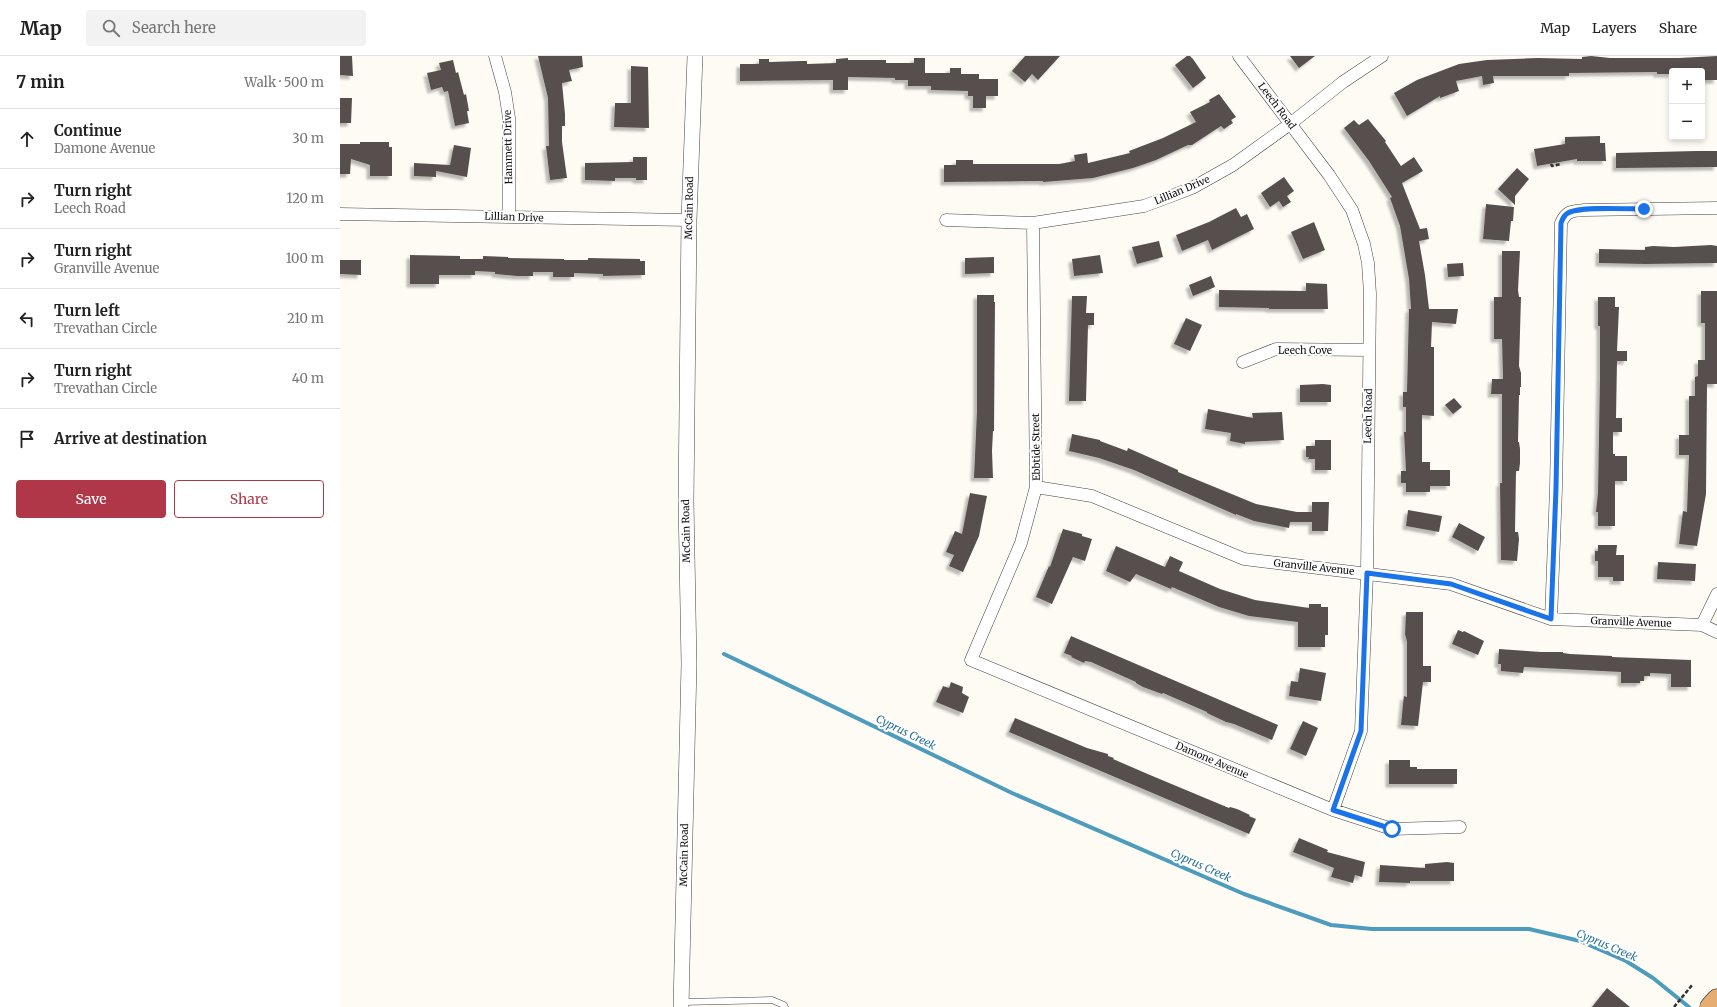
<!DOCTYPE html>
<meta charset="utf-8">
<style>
:root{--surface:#fff;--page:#f2f2f2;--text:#222;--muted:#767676;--line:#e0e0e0;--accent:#b03748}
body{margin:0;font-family:Merriweather,serif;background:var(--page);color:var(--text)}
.controls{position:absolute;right:12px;top:12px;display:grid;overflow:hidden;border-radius:4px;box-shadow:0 2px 6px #0003}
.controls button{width:36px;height:36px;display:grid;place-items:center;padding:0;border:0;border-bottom:1px solid var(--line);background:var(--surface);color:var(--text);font:20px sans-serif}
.stop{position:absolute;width:12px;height:12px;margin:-9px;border:3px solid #1a73e8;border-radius:50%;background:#fff}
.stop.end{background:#1a73e8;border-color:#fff;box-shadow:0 1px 4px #0008}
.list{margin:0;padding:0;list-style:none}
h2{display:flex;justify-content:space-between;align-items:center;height:52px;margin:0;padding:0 16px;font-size:17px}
h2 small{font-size:13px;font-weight:400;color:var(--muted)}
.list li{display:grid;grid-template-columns:26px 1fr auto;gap:12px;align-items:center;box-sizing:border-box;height:60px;padding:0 16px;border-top:1px solid var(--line)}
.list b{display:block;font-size:15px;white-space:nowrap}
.list p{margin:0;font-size:13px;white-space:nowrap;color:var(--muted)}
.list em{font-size:13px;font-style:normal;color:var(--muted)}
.actions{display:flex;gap:8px;padding:12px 16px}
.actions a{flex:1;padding:9px 0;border:1px solid var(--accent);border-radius:4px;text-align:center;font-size:14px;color:var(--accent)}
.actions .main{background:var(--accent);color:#fff}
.icon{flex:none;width:22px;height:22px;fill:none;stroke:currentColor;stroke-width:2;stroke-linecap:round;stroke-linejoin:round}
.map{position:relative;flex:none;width:1377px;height:951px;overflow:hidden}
header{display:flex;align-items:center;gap:24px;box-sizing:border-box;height:56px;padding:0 20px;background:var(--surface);border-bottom:1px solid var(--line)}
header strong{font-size:19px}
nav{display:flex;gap:22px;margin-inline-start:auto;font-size:14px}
.search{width:280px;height:36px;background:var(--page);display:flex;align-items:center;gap:10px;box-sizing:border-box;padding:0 14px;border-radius:4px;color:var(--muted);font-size:15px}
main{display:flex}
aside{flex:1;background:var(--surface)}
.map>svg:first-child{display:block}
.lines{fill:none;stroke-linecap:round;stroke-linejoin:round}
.stream{stroke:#4d9cbe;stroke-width:4}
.building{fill:#57504d;filter:url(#shadow)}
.service-casing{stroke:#434343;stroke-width:7}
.minor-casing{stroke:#434343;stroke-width:13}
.tertiary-casing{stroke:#434343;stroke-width:16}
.trunk-casing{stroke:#212121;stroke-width:21}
.path{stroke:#323232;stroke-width:2.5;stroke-dasharray:4 2;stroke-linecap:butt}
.service{stroke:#fff;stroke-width:6}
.minor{stroke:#fff;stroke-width:12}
.tertiary{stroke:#fff;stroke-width:15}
.trunk{stroke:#e6ad72;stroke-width:20}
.route{stroke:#1a73e8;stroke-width:5}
.labels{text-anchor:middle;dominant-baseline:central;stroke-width:4;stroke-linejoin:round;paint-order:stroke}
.street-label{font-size:10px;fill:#101010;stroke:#fff}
.water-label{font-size:11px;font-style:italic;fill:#266f94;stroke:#fff}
</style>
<header>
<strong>Map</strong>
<div class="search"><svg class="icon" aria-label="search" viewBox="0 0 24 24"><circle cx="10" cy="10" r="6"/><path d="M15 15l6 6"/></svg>Search here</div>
<nav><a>Map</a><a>Layers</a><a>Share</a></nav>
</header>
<main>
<aside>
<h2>7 min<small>Walk · 500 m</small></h2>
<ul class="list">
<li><svg class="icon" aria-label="ahead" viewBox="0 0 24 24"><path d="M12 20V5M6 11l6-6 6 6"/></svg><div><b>Continue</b><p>Damone Avenue</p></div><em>30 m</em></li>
<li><svg class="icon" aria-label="right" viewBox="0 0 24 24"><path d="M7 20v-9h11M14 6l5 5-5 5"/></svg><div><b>Turn right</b><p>Leech Road</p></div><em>120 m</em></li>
<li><svg class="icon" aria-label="right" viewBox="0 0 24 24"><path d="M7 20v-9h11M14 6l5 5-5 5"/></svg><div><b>Turn right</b><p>Granville Avenue</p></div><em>100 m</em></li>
<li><svg class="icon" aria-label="left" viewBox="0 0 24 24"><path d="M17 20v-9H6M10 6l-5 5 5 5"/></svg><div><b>Turn left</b><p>Trevathan Circle</p></div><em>210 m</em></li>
<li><svg class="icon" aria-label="right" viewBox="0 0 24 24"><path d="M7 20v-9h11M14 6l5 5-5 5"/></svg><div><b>Turn right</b><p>Trevathan Circle</p></div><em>40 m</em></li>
<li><svg class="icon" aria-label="arrive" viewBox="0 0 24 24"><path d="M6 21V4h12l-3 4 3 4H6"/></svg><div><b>Arrive at destination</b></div></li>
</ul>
<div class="actions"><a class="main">Save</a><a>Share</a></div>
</aside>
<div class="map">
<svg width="1377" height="951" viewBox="0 0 1377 951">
<defs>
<filter id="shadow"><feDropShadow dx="-3.5" dy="3.5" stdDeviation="1" flood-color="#0004"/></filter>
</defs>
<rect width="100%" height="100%" fill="#fefbf4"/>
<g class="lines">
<path class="stream" d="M 384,598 L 672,737 L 904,838 L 991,869 L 1032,873 L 1189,873 L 1240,885 L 1286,905 L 1313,922 L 1349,951"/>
</g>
<path class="building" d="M 0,0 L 12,0 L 13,20 L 0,19 Z
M 198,0 L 242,0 L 243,11 L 229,14 L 232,25 L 222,27 L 225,58 L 225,70 L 222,70 L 222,86 L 227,122 L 210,124 L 206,90 L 209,90 L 208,42 Z
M 685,0 L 720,0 L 698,24 L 692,18 L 685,26 L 672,15 Z
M 847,0 L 850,0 L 853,3 L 866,22 L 853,32 L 835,9 Z
M 950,0 L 975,0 L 959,12 Z
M 1251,0 L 1270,2 L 1339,2 L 1377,0 L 1377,24 L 1362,24 L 1362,15 L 1332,15 L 1332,18 L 1317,18 L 1317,16 L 1229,17 L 1229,20 L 1153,20 L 1154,27 L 1143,29 L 1142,20 L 1116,25 L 1119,35 L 1100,42 L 1100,40 L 1067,60 L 1054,37 L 1077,24 L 1119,8 L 1147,4 L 1198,2 L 1242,3 L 1242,1 Z
M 508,2 L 508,4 L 546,4 L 546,7 L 574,7 L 574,2 L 585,2 L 585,17 L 610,17 L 610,12 L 621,12 L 621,18 L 639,18 L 639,23 L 658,23 L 658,40 L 646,40 L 646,52 L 633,52 L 633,40 L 628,40 L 628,35 L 591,34 L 591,30 L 568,30 L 568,24 L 555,24 L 555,22 L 508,21 L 508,34 L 493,34 L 493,24 L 400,25 L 400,8 L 419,8 L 419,3 L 429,3 L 429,6 L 461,5 L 467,5 L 467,8 L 496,7 L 496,3 Z
M 113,4 L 116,17 L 118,16 L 124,39 L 126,38 L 129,55 L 127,55 L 129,67 L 115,70 L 108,35 L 104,36 L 102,31 L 91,34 L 87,17 L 101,14 L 99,7 Z
M 291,10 L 308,11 L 309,72 L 274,71 L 275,47 L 291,47 Z
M 879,38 L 896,61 L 891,64 L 893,67 L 884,73 L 881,70 L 852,89 L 848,89 L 816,104 L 793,112 L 753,122 L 703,126 L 703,125 L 604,126 L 604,109 L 616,109 L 616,104 L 633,104 L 633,108 L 719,108 L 735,105 L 734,99 L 747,97 L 748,107 L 790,97 L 789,95 L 823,82 L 856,66 L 850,56 L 870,46 L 869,44 Z
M 0,42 L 12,42 L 11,67 L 0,67 Z
M 1028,63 L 1046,85 L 1045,86 L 1061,110 L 1074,101 L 1083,115 L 1062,127 L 1080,173 L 1087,172 L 1089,183 L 1079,185 L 1085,219 L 1089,253 L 1118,253 L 1116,268 L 1092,266 L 1091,291 L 1094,291 L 1094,360 L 1082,359 L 1082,406 L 1090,406 L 1090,414 L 1110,414 L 1110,430 L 1090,430 L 1090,436 L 1066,436 L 1066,427 L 1061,427 L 1061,415 L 1066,415 L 1064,376 L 1066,376 L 1066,351 L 1063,351 L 1063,336 L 1067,336 L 1069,253 L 1071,253 L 1069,223 L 1060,170 L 1050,142 L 1052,141 L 1029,105 L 1004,72 L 1014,64 L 1019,69 Z
M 1260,80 L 1260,87 L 1265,87 L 1266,105 L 1237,105 L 1237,103 L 1197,110 L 1194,93 L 1225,88 L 1225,81 Z
M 20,86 L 49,86 L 49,91 L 52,91 L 52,120 L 30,120 L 30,109 L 11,103 L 10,118 L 0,118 L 0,88 L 20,88 Z
M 114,89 L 131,92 L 127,121 L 96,115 L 96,121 L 74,120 L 74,107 L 110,109 Z
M 1356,95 L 1377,95 L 1377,111 L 1276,112 L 1276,97 Z
M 293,101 L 307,101 L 307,124 L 296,124 L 296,122 L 275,122 L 275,125 L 245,124 L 245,107 L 293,106 Z
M 1177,112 L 1189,123 L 1175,140 L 1175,149 L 1158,133 Z
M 944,121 L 954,135 L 947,140 L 951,146 L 943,151 L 939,145 L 930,151 L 921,137 Z
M 1146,148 L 1174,151 L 1173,165 L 1171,165 L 1169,185 L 1143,183 Z
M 896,152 L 901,161 L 907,158 L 914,173 L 872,194 L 868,184 L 842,195 L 836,179 L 869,166 Z
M 974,166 L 985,194 L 963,203 L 951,176 Z
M 819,185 L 823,201 L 797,208 L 792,191 Z
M 1371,189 L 1377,190 L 1377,207 L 1305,208 L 1259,207 L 1259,193 L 1305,194 L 1305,191 L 1313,190 L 1334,191 Z
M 1162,195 L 1180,195 L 1178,234 L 1179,241 L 1181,241 L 1179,310 L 1181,317 L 1181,331 L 1180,331 L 1180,339 L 1179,339 L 1178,386 L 1179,386 L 1180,393 L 1180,407 L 1179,415 L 1176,415 L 1175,476 L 1178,476 L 1179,483 L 1177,505 L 1161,504 L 1160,427 L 1162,427 L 1162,338 L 1151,338 L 1152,323 L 1163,323 L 1162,283 L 1154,283 L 1154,241 L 1162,241 Z
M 70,199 L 120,200 L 120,203 L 143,203 L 143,200 L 168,201 L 168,202 L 224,203 L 224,204 L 248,204 L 248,202 L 300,203 L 300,205 L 305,205 L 305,219 L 263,220 L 263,218 L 261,218 L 234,217 L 234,221 L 213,221 L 213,216 L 193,216 L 193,220 L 177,220 L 155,218 L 155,216 L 135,215 L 135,219 L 99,219 L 99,228 L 70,228 Z
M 760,199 L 763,217 L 734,220 L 732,203 Z
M 654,201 L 654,217 L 625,218 L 625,202 Z
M 0,204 L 21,204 L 21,219 L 0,218 Z
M 1123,207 L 1124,220 L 1108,221 L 1107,208 Z
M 871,220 L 875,231 L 853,240 L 849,229 Z
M 966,227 L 987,228 L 988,253 L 929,253 L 929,252 L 879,251 L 879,234 L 966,235 Z
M 1361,235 L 1377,235 L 1377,328 L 1367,328 L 1366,438 L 1357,490 L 1339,488 L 1343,455 L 1347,456 L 1349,399 L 1339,399 L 1339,379 L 1349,379 L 1349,340 L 1355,340 L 1355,321 L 1358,320 L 1358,304 L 1365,304 L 1365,267 L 1361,267 Z
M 637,239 L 654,239 L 654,246 L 655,246 L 654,375 L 653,375 L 652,395 L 653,422 L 634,422 L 637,355 Z
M 732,240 L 747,240 L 746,257 L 754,257 L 754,269 L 748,269 L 746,345 L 729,345 Z
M 1258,241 L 1275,241 L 1275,251 L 1279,251 L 1277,295 L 1287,295 L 1287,305 L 1277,305 L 1276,362 L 1282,362 L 1282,376 L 1273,376 L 1273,398 L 1275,398 L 1275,400 L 1287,400 L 1287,425 L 1275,425 L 1275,470 L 1258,470 L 1258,456 L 1256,456 L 1258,437 L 1260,321 L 1260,270 L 1258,270 Z
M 846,262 L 862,269 L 850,295 L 834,288 Z
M 983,328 L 991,329 L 991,346 L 960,346 L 960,329 Z
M 1114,342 L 1122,351 L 1113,358 L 1105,349 Z
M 868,353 L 913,362 L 912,357 L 942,356 L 944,384 L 905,386 L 905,388 L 890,385 L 891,377 L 865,373 Z
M 732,378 L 760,384 L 760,385 L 787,395 L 788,392 L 838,414 L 838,416 L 916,448 L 957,456 L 972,456 L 972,446 L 989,446 L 988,475 L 972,475 L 972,466 L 950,466 L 949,472 L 914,465 L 896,458 L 896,459 L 794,414 L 759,402 L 729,395 Z
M 975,384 L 991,384 L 991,414 L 975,414 L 975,403 L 968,403 L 969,401 L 966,401 L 966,390 L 975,390 Z
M 630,437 L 647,440 L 639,480 L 623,516 L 609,510 L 614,499 L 606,496 L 615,475 L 622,478 Z
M 1068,454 L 1102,460 L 1099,476 L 1066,470 Z
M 1119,467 L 1145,481 L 1138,495 L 1112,481 Z
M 723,473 L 742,478 L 742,480 L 752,483 L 745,505 L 733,501 L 712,548 L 696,541 L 709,510 L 710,511 Z
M 1258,489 L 1277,489 L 1276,499 L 1284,499 L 1284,525 L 1273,525 L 1273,521 L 1258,521 L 1258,505 L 1255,505 L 1255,495 L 1258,495 Z
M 776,490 L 825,511 L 830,500 L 843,506 L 839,515 L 880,533 L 915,544 L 969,552 L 969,548 L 981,548 L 981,551 L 988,551 L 988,579 L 985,579 L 985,591 L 958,591 L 958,566 L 909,560 L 879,551 L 832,531 L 831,533 L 796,518 L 790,526 L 766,515 Z
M 1318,506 L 1356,508 L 1355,525 L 1317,523 Z
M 1066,556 L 1083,556 L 1083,610 L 1091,610 L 1091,626 L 1083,626 L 1078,670 L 1061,669 L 1063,648 L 1064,640 L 1067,641 L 1067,586 L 1065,578 Z
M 1118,574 L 1123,576 L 1124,575 L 1144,585 L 1138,599 L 1112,588 Z
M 731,580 L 938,669 L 932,684 L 894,668 L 886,666 L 867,657 L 867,656 L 823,637 L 822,638 L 803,631 L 796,627 L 796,626 L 751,606 L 745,605 L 744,607 L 731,601 L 732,600 L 724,597 Z
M 1159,593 L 1201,596 L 1223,596 L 1223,597 L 1230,598 L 1272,600 L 1272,601 L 1351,604 L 1351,631 L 1331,631 L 1331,618 L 1310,617 L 1310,620 L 1304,620 L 1304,625 L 1300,625 L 1300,627 L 1281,627 L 1281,616 L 1184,611 L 1183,617 L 1161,615 L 1161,608 L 1158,608 Z
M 960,612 L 986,617 L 981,645 L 949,640 L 951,625 L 958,626 Z
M 611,626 L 623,631 L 622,637 L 629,641 L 623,657 L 596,646 L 603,630 L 609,632 Z
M 675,662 L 747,692 L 768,698 L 768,700 L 774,702 L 773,703 L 810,719 L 889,752 L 890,751 L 897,753 L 910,759 L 909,760 L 916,763 L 909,778 L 669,676 Z
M 963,665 L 978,672 L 966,700 L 950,693 Z
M 1049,704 L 1070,704 L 1070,711 L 1077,711 L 1077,713 L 1117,713 L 1117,728 L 1049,728 Z
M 959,782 L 988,794 L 987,796 L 1025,806 L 1022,821 L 1015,819 L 1013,827 L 991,821 L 994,812 L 953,796 Z
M 1107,806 L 1114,807 L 1114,825 L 1070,825 L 1070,827 L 1039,826 L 1040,809 L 1085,812 L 1085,808 Z
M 1267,932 L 1290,951 L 1252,951 Z"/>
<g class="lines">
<g class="service-casing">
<path id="service" d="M 341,946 L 432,944 L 444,949 L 445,951"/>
</g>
<g class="minor-casing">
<path id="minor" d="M 155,0 L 165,36 L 169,62 L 169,161
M 899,0 L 989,119 L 1012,154 L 1024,188 L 1028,207 L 1030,238 L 1027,517 L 1021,675 L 993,754
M 0,158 L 349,164
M 606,164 L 693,167 L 804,150 L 831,140 L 852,132 L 893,109 L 950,68 L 1003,26 L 1042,0
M 693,167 L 696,431 L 681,487 L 631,604 L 993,754 L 1052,773 L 1120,771
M 903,306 L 936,293 L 1029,294
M 696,431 L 752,440 L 904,503 L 1111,528 L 1211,563 L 1362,569 L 1377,576
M 1211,563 L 1216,432 L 1221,167 C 1226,155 1232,155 1244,154 L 1377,152
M 1362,569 L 1377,538"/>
</g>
<g class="tertiary-casing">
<path id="tertiary" d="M 341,951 L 349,608 L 346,445 L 349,164 L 355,0"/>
</g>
<g class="trunk-casing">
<path id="trunk" d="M 1370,951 L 1377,943"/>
</g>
<path class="path" d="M 1211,108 L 1212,110 L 1221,108
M 1334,951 L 1353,928"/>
<use href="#service" class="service"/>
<use href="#minor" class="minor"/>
<use href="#tertiary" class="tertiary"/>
<use href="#trunk" class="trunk"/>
</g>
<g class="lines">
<path class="route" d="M 1052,773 L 993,754 L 1021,675 L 1027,517 L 1111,528 L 1211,563 L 1216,432 L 1221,167 C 1223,162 1224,159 1228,157 C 1240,150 1288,153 1304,153"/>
</g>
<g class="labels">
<g class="street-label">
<text transform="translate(937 50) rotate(53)">Leech Road</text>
<text transform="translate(168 91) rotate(-91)">Hammett Drive</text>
<text transform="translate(842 134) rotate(-23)">Lillian Drive</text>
<text transform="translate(349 152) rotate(-89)">McCain Road</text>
<text transform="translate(174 161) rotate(2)">Lillian Drive</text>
<text x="965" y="294">Leech Cove</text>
<text transform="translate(1028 360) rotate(-89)">Leech Road</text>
<text transform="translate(696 391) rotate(-91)">Ebbtide Street</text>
<text transform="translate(346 475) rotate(-91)">McCain Road</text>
<text transform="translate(974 511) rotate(6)">Granville Avenue</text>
<text transform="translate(1291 566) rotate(2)">Granville Avenue</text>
<text transform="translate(872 704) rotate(23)">Damone Avenue</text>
<text transform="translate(344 799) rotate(-89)">McCain Road</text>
</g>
<g class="water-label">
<text transform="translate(566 676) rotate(26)">Cyprus Creek</text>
<text transform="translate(861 809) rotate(24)">Cyprus Creek</text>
<text transform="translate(1267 889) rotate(23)">Cyprus Creek</text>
</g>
</g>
</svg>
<div class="controls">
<button>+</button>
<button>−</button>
</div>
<div class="stop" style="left:1052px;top:773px"></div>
<div class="stop end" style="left:1304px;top:153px"></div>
</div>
</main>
